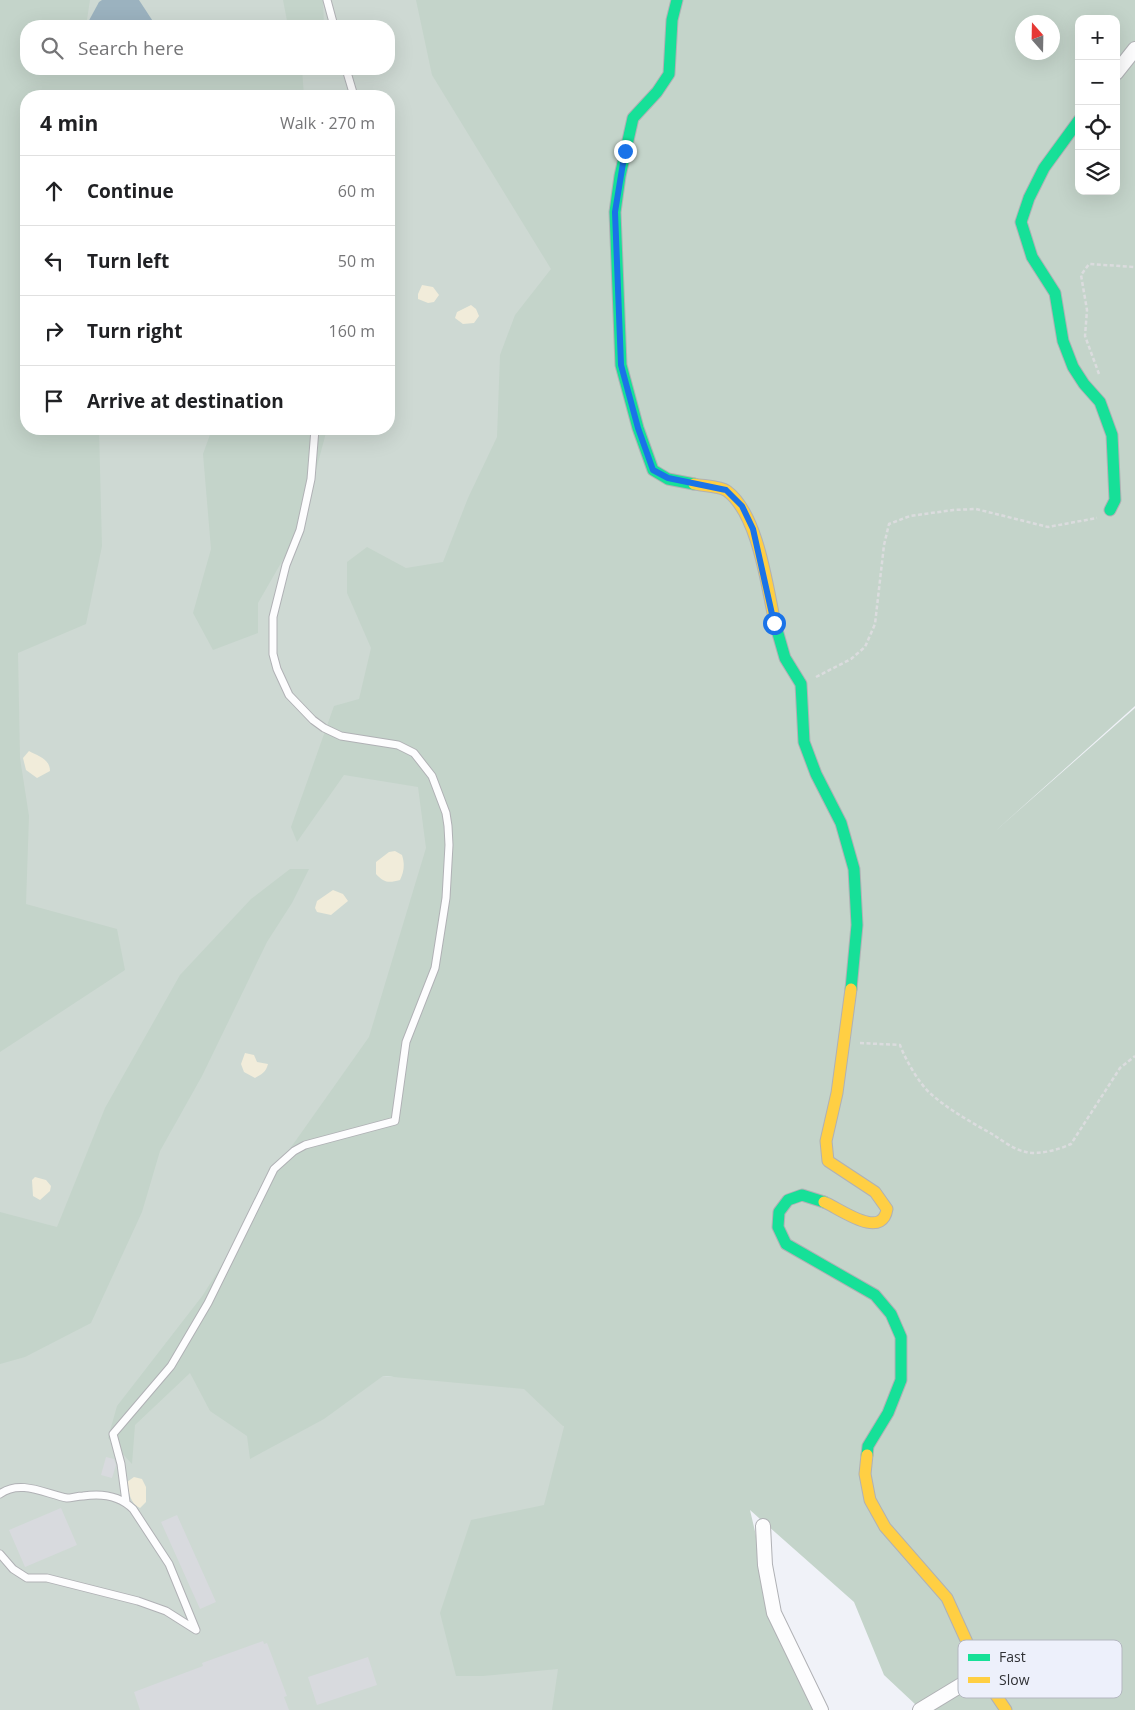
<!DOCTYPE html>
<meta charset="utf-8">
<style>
:root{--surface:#fff;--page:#f6f6f6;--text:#202124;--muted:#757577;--line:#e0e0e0}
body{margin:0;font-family:"Open Sans",sans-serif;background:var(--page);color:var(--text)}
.controls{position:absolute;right:15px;top:15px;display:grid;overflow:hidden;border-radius:10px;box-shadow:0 5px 20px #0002}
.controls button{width:45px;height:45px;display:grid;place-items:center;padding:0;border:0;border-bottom:1px solid var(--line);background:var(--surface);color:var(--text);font:25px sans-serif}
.compass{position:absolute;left:1015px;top:15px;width:45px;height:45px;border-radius:50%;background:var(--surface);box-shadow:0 5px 20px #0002;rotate:340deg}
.stop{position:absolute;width:15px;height:15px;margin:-11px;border:4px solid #1a73e8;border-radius:50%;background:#fff}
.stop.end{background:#1a73e8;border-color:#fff;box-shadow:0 1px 5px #0008}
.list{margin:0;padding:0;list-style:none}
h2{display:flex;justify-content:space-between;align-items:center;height:65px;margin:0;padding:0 20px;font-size:21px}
h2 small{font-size:16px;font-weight:400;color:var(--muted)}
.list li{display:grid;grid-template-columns:32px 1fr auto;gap:15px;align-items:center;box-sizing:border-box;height:70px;padding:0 20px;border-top:1px solid var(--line)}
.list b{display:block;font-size:19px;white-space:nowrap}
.list em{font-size:16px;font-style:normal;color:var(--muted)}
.icon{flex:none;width:28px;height:28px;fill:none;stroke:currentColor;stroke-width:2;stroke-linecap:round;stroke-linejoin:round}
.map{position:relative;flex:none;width:1135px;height:1710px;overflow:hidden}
.search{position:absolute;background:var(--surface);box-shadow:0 5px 20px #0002;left:20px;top:20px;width:375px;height:55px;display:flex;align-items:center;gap:12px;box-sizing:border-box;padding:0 18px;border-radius:20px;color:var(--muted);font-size:19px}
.panel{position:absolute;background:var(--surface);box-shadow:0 5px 20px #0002;left:20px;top:90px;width:375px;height:345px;border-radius:20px}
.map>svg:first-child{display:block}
.green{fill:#ced9d3;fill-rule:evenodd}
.forest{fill:#c4d4ca;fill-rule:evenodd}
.sand{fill:#f1ecda}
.water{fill:#9bb2bf}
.building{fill:#d8dade}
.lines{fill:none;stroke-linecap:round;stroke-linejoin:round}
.lane-casing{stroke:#b0b1b5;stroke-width:9}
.street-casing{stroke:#b0b1b5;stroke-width:16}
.fast-casing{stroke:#b0b1b5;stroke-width:13}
.slow-casing{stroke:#b0b1b5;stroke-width:13}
.path{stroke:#dbdcde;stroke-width:2.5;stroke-dasharray:4 2.5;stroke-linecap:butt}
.lane{stroke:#fdfdfe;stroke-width:7}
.street{stroke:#fdfdfe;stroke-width:14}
.fast{stroke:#16e098;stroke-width:11}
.slow{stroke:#ffcf43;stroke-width:11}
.route{stroke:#1a73e8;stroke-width:6}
.key{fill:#edf0fb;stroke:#b4b7c0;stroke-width:1}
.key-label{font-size:14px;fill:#303135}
</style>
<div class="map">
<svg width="1135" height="1710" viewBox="0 0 1135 1710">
<rect width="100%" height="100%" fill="#f0f2f8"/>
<path class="green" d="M 0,0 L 474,0 L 588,275 L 383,1376 L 393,1377 L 528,1359 L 629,1550 L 580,1710 L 0,1710 ZM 26,26 L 389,26 L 389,69 L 26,69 ZM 26,96 L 389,96 L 389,429 L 26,429 Z"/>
<path class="forest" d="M 0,0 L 90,0 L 86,26 L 26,26 L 26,69 L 302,69 L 304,96 L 26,96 L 26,429 L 99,429 L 102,546 L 86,624 L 18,653 L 20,758 L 29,816 L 26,904 L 117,929 L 125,970 L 0,1052 Z
M 283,0 L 323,0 L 324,26 L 288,26 Z
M 416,0 L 1135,0 L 1135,706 L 992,834 L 1135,708 L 1135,1710 L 928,1710 L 916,1705 L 884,1675 L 854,1602 L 750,1510 L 774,1613 L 826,1710 L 552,1710 L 558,1669 L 483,1676 L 456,1676 L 440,1613 L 471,1520 L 544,1505 L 564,1427 L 524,1389 L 383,1376 L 324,1419 L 250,1459 L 247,1436 L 210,1411 L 190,1373 L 135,1425 L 132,1464 L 108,1438 L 117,1406 L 203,1295 L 251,1218 L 282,1160 L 369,1037 L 426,848 L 418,787 L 344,775 L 297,842 L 291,827 L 334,706 L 359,699 L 371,648 L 347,593 L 347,562 L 367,547 L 406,568 L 443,562 L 468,498 L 497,437 L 500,355 L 515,315 L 551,269 L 432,75 ZM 1079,19 L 1116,19 L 1116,191 L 1079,191 ZM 1022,22 L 1052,22 L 1052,52 L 1022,52 Z
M 212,429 L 327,429 L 300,530 L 258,603 L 258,633 L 213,650 L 193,613 L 211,549 L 203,454 Z
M 290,869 L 309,869 L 292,903 L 267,942 L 202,1076 L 160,1151 L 142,1212 L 91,1323 L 25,1357 L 0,1364 L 0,1212 L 57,1227 L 105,1108 L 180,975 L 251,899 Z"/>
<path class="sand" d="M 422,285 L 433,287 L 439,295 L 434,302 L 428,303 L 418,299 L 418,294 Z
M 471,305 L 476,309 L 479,316 L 474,323 L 463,324 L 455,318 L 457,312 Z
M 29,751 C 38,756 50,759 50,771 L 37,778 L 26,770 L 23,758 Z
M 395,851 L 402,855 C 405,864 404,872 400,880 C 389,883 384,883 376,874 L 376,862 L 389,852 Z
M 333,890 L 343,894 L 348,901 L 331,915 L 317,912 L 315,908 L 317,901 Z
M 245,1053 L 254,1055 L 257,1062 L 268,1064 C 266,1072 262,1074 255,1078 L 244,1072 L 241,1064 Z
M 35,1177 L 46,1180 L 51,1186 L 50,1191 L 40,1200 L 33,1196 L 32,1180 Z
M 134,1477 L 142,1479 L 146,1487 L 146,1502 L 140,1508 C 130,1503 129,1493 127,1482 Z"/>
<path class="water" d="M 102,0 L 139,0 L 156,26 L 86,26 L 99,2 Z"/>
<path class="building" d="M 106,1457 L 114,1459 L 116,1465 L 112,1478 L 101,1475 Z
M 61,1508 L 77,1545 L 25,1567 L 9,1530 Z
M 177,1515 L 216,1602 L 200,1609 L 161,1522 Z
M 263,1641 L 264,1644 L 267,1643 L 287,1696 L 284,1697 L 289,1710 L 140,1710 L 134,1692 L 203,1666 L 202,1663 Z
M 368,1657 L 377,1685 L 317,1705 L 308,1677 Z"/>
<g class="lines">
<g class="lane-casing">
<path id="lane" d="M 327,0 L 334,26
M 346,69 L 354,96
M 0,1494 C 20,1479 46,1494 67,1498 C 72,1498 77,1496 83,1496 C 102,1493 119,1495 133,1509 L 169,1564 L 196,1630 L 166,1611 L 138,1601 L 47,1578 L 27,1578 L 13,1569 L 0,1554
M 126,1502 L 121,1464 L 113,1434 L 171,1366 L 208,1303 L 274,1169 L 294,1151 L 305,1145 L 395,1121 L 406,1042 L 435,968 L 446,898 L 449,845 L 448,826 L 446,813 L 432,776 L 414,753 L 398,745 L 341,736 L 324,728 L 313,720 L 289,695 L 277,669 L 273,654 L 273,617 L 286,565 L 300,530 L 311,479 L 315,429"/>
</g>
<g class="street-casing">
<path id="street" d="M 1116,73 L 1135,49
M 763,1526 L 765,1565 L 774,1613 L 821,1710
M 920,1710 L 981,1673"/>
</g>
<g class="fast-casing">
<path id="fast" d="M 677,0 L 672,20 L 669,74 L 657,92 L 633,118 L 620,176 L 615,212 L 621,365 L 638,428 L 653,470 L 668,479 L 694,484
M 1079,120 L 1044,168 L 1029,198 L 1021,222 L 1032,257 L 1055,293 L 1063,341 L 1073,367 L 1084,384 L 1100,402 L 1112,435 L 1115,500 L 1110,510
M 775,623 L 785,658 L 801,684 L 804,742 L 816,774 L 841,823 L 854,869 L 857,925 L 851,989
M 824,1202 L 802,1195 L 788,1200 L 779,1212 L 778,1227 L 786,1244 L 875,1295 L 891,1314 L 901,1337 L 901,1380 L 888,1413 L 868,1446 L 867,1455"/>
</g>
<g class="slow-casing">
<path id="slow" d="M 694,484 C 703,486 720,486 727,491 C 758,514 767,586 775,623
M 824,1202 C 839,1208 882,1241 887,1209 L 875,1192 L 828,1161 L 826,1141 L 837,1093 L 851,989
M 867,1455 L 865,1474 L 870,1500 L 885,1527 L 947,1598 L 981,1673 L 1006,1710"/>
</g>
<path class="path" d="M 1099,374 L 1085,336 L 1087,310 L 1081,275 L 1089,264 L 1135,267
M 816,677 L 851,659 L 865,647 L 875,624 L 884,545 L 889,524 L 910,516 L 953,510 L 976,509 L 1048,527 L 1097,518
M 860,1043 L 900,1045 C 905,1059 920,1085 931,1094 C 949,1110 971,1122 992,1134 C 1002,1140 1014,1150 1026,1152 C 1039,1155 1058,1150 1071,1144 L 1120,1068 L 1135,1056"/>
<use href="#lane" class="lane"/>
<use href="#street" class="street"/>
<use href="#fast" class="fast"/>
<use href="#slow" class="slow"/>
</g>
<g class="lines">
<path class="route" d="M 625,151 L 615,212 L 621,365 L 638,428 L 653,470 L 668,478 L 726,490 L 742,506 L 753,529 L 774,623"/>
</g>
<rect x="958" y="1640" width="164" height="58" rx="8" class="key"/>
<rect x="968" y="1654" width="22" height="7" fill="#16e098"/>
<rect x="968" y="1677" width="22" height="6" fill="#ffcf43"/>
<g class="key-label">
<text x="999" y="1662">Fast</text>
<text x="999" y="1685">Slow</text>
</g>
</svg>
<div class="controls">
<button>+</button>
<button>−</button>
<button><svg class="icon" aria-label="locate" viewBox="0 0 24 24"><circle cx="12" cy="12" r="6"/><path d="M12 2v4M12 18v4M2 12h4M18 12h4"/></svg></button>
<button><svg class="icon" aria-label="layers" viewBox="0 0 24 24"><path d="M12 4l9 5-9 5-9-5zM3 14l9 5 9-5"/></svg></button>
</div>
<svg class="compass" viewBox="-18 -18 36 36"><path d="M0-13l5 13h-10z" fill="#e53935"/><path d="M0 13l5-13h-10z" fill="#757577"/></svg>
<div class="stop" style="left:774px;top:623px"></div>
<div class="stop end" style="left:625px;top:151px"></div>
<div class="search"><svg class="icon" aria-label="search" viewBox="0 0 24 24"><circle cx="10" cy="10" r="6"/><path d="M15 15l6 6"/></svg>Search here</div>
<section class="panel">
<h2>4 min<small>Walk · 270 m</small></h2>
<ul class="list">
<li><svg class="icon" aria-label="ahead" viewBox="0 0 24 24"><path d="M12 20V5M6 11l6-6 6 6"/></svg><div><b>Continue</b></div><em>60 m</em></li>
<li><svg class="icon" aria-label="left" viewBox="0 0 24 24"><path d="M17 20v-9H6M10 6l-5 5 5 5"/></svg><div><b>Turn left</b></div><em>50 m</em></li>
<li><svg class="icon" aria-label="right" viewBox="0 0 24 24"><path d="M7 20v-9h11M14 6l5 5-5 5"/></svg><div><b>Turn right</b></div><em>160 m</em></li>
<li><svg class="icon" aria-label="arrive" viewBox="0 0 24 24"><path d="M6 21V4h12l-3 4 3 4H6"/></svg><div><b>Arrive at destination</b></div></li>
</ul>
</section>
</div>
